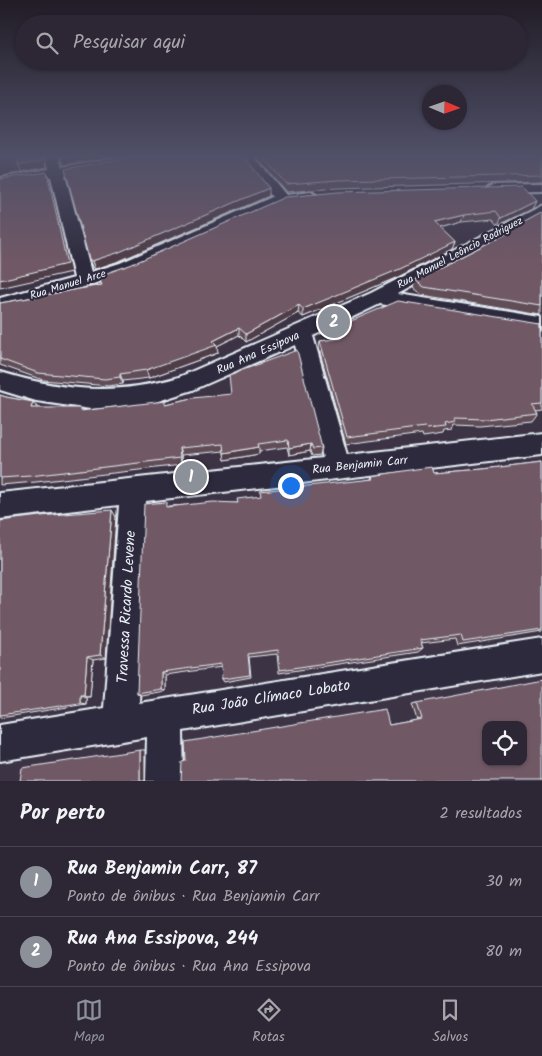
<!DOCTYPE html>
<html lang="pt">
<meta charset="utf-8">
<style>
:root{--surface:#2d2634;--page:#352e3c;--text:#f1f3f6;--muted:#a7a5ac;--line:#48434f;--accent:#8c9099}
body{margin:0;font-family:Kalam,sans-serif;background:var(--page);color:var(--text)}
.controls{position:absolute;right:15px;bottom:15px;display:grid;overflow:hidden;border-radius:10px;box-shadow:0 1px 4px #0004}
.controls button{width:45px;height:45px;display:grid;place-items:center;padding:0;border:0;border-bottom:1px solid var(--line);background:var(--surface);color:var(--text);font:25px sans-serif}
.compass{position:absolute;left:422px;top:85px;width:45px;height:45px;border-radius:50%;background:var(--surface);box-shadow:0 1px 4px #0004;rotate:92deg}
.you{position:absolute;left:290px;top:485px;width:18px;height:18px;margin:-12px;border:4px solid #fff;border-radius:50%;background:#1a73e8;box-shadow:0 0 0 8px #1a73e833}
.badge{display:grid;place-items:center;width:32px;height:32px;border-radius:50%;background:var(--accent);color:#fff;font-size:16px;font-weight:700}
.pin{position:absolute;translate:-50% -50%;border:2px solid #fff;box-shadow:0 1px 5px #0006}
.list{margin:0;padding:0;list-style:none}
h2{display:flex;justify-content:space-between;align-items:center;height:65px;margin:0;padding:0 20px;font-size:21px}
h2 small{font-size:16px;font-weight:400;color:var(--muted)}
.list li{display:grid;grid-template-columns:32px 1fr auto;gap:15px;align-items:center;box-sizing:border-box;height:70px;padding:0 20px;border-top:1px solid var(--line)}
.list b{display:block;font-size:19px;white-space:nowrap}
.list p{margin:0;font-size:16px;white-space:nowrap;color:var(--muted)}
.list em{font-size:16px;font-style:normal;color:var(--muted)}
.icon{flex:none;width:28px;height:28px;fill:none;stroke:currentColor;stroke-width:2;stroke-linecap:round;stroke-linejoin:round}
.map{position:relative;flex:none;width:542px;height:781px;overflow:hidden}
.search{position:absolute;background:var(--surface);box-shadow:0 1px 4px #0004;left:15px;right:15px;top:15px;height:55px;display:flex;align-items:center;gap:12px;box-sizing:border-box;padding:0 18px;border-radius:28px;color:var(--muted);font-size:19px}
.sheet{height:205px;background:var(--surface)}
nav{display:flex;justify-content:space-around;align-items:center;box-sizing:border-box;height:70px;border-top:1px solid var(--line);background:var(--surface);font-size:14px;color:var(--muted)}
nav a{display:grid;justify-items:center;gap:2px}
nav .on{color:var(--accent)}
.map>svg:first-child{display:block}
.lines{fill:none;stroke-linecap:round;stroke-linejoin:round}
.minor-casing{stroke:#e8f1f8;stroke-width:4}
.minor{fill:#2f2a3d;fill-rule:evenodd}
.wall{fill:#614d57;stroke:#e8f1f8}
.shaded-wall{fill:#4f3e47;stroke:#e8f1f8}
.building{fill:#715965;stroke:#e8f1f8;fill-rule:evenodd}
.labels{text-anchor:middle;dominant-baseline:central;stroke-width:4.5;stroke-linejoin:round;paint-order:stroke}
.far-street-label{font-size:11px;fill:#e8f1f8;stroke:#2f2a3d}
.street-label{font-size:12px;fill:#e8f1f8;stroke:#2f2a3d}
.near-street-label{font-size:15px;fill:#e8f1f8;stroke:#2f2a3d}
</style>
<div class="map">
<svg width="542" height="781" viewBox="0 0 542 781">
<rect width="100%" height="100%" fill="#3c3345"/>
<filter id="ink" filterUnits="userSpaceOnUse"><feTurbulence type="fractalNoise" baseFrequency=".02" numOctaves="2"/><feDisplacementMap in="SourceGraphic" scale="10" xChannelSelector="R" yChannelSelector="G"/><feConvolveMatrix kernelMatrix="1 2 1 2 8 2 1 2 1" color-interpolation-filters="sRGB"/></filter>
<g filter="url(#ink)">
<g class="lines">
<g class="minor-casing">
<path id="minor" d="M 46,155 L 59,155 L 63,167 L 131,155 L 159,155 L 152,159 L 65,175 L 91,272 L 120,263 L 272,197 L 240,155 L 253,155 L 286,195 L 311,192 L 318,196 L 311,200 L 278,205 L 132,271 L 72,291 L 0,310 L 0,298 L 74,278 L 51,177 L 0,186 L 0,178 L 49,169 Z
M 542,184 L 542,192 L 493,193 L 486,189 L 493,185 Z
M 542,205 L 542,216 L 398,294 L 542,317 L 542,331 L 380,304 L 313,336 L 347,455 L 542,433 L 542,455 L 146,501 L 139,703 L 542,639 L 542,671 L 183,731 L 184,781 L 146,781 L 147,737 L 0,761 L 0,725 L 104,708 L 119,505 L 0,519 L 0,493 L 323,458 L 295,345 L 193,390 L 152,403 L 90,409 L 36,401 L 0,390 L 0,372 C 64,391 114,396 179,377 L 371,293 Z"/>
</g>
<use href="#minor" class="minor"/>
</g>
<path class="wall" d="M 255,155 L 542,155 L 542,182 L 337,188 L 286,192 Z
M 269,196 L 119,261 L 95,269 L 92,267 L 89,259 Z
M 535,201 L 531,209 L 498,225 L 493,219 L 461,222 L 440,228 L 455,242 L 452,249 L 398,277 L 303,317 L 298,313 L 246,342 L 239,335 L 217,346 L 218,353 L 149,378 L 123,381 L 123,384 L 108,386 L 43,380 L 0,365 L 0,303 L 101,285 Z
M 542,212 L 542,315 L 422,295 L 413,288 L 415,280 L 509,232 L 511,229 Z
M 542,324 L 542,409 L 535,410 L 537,413 L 531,421 L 480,426 L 454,425 L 452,430 L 444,431 L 443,434 L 423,437 L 422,434 L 346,444 L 319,349 L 320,341 L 337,339 L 336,335 L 337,327 Z
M 0,395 L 6,397 L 33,402 L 38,408 L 82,411 L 165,404 L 193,398 L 322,448 L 320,455 L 312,456 L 310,451 L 289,455 L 287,447 L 259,451 L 259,454 L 225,460 L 224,451 L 181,455 L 182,465 L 36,482 L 0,485 Z
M 542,462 L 542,632 L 457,646 L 455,639 L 421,643 L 423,648 L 418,652 L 279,673 L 277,654 L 249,657 L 251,677 L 224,682 L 222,679 L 222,667 L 165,675 L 165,691 L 141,695 L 137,693 L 168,506 L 238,503 L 371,479 L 372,476 L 434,473 L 483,469 Z
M 116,517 L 106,658 L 93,660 L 90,697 L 86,697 L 86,704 L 0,718 L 0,521 Z
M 417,703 L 542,781 L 389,725 L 417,720 L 412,704 Z"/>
<path class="shaded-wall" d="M 43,155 L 46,155 L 47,167 L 22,172 L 18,165 Z
M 77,155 L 122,155 L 64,165 L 62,157 Z
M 47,172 L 50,179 L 71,272 L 0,288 L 0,280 Z
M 269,188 L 269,196 L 119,261 L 95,269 L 92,261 Z
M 535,201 L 531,209 L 498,225 L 501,218 Z
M 464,215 L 461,222 L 432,230 L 434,222 Z
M 455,242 L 452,249 L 398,277 L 303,317 L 303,309 Z
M 299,305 L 298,313 L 246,342 L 246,334 Z
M 239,328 L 239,335 L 217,346 L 218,353 L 149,378 L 146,370 L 213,341 Z
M 120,374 L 123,381 L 123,384 L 120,377 Z
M 33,402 L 38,409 L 31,408 Z
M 311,444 L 310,451 L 289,455 L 289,448 Z
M 259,447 L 259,454 L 225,460 L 224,453 Z
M 179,448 L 181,455 L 182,465 L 180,458 Z
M 112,510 L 116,517 L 106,658 L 100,655 Z
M 87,657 L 93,660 L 90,697 L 84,695 Z
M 161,672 L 165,675 L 165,691 L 161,689 Z
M 80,695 L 86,697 L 86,704 L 80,703 Z
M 140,750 L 145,750 L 145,781 L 140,781 Z"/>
<path class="building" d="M 17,155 L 43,155 L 44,160 L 18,165 Z
M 61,155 L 77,155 L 62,157 Z
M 144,155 L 243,155 L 269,188 L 117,253 L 92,261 L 89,259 L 65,169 Z
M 261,155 L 542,155 L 542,175 L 338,180 L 286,184 Z
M 47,172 L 67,264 L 0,280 L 0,179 Z
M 522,187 L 535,201 L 501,218 L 496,211 L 464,215 L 434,222 L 455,242 L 400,269 L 303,309 L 299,305 L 246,334 L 239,328 L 213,341 L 217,345 L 146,370 L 120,374 L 120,377 L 105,379 L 38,373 L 0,359 L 0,303 L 102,285 L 98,276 L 130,265 L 285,197 L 338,192 Z
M 542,212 L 542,306 L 424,287 L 415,280 L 512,231 L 511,229 Z
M 398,301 L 542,324 L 542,403 L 532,404 L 537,413 L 485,419 L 454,418 L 456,422 L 445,424 L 446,427 L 427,429 L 425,427 L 347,437 L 320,341 L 342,338 L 337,327 Z
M 297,350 L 322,448 L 313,449 L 311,444 L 289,448 L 288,440 L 258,444 L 259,447 L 224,453 L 223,444 L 179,448 L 180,458 L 30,476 L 0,478 L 0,395 L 6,397 L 33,402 L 31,408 L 80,408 L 80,411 L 165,401 L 165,404 L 193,398 L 231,394 L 229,375 Z
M 542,462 L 542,630 L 463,642 L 461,635 L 420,640 L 423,648 L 280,670 L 278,650 L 248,654 L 250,675 L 222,679 L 221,664 L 161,672 L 161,689 L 137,693 L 144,504 L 166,502 L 166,507 L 213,502 L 238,503 L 237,499 L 261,496 L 260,491 L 373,479 L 372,476 L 416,469 L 432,467 L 434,473 L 483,469 Z
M 112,510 L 100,655 L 87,657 L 84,695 L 80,695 L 80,703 L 0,715 L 0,521 L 40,516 Z
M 542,679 L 542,781 L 181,781 L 182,762 L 186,761 L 185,742 L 385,709 L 389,725 L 422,719 L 417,703 ZM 486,725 L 523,725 L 523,762 L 486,762 Z
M 140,750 L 140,781 L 20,781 L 22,768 Z"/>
</g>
<linearGradient id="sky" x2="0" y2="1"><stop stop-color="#211c26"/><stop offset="0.59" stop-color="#505068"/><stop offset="1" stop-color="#505068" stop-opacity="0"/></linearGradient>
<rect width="542" height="264" fill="url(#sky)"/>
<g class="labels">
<g class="far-street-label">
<text transform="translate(460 253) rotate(-28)">Rua Manuel Leôncio Rodriguez</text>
<text transform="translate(68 285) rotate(-17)">Rua Manuel Arce</text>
</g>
<g class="street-label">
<text transform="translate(258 353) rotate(-24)">Rua Ana Essipova</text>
<text transform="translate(360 465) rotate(-6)">Rua Benjamin Carr</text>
</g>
<g class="near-street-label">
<text transform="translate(127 607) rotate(-87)">Travessa Ricardo Levene</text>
<text transform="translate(271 698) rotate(-9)">Rua João Clímaco Lobato</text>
</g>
</g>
</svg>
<div class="controls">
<button><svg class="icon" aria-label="locate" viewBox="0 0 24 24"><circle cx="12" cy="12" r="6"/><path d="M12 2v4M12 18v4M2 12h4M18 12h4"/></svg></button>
</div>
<svg class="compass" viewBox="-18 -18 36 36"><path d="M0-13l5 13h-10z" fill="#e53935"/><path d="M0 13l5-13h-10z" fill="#a7a5ac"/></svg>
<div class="you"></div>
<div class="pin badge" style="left:191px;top:477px">1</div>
<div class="pin badge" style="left:334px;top:322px">2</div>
<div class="search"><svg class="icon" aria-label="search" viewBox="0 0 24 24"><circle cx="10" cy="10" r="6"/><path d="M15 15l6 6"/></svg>Pesquisar aqui</div>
</div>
<section class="sheet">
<h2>Por perto<small>2 resultados</small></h2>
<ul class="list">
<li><span class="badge">1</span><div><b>Rua Benjamin Carr, 87</b><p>Ponto de ônibus · Rua Benjamin Carr</p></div><em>30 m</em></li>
<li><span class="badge">2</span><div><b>Rua Ana Essipova, 244</b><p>Ponto de ônibus · Rua Ana Essipova</p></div><em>80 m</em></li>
</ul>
</section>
<nav>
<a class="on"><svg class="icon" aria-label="map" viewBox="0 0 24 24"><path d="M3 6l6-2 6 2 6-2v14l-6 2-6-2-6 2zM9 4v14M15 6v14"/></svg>Mapa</a>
<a><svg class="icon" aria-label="directions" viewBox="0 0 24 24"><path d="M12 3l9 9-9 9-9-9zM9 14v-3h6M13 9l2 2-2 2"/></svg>Rotas</a>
<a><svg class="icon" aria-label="saved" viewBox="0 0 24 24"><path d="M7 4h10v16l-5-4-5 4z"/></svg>Salvos</a>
</nav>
